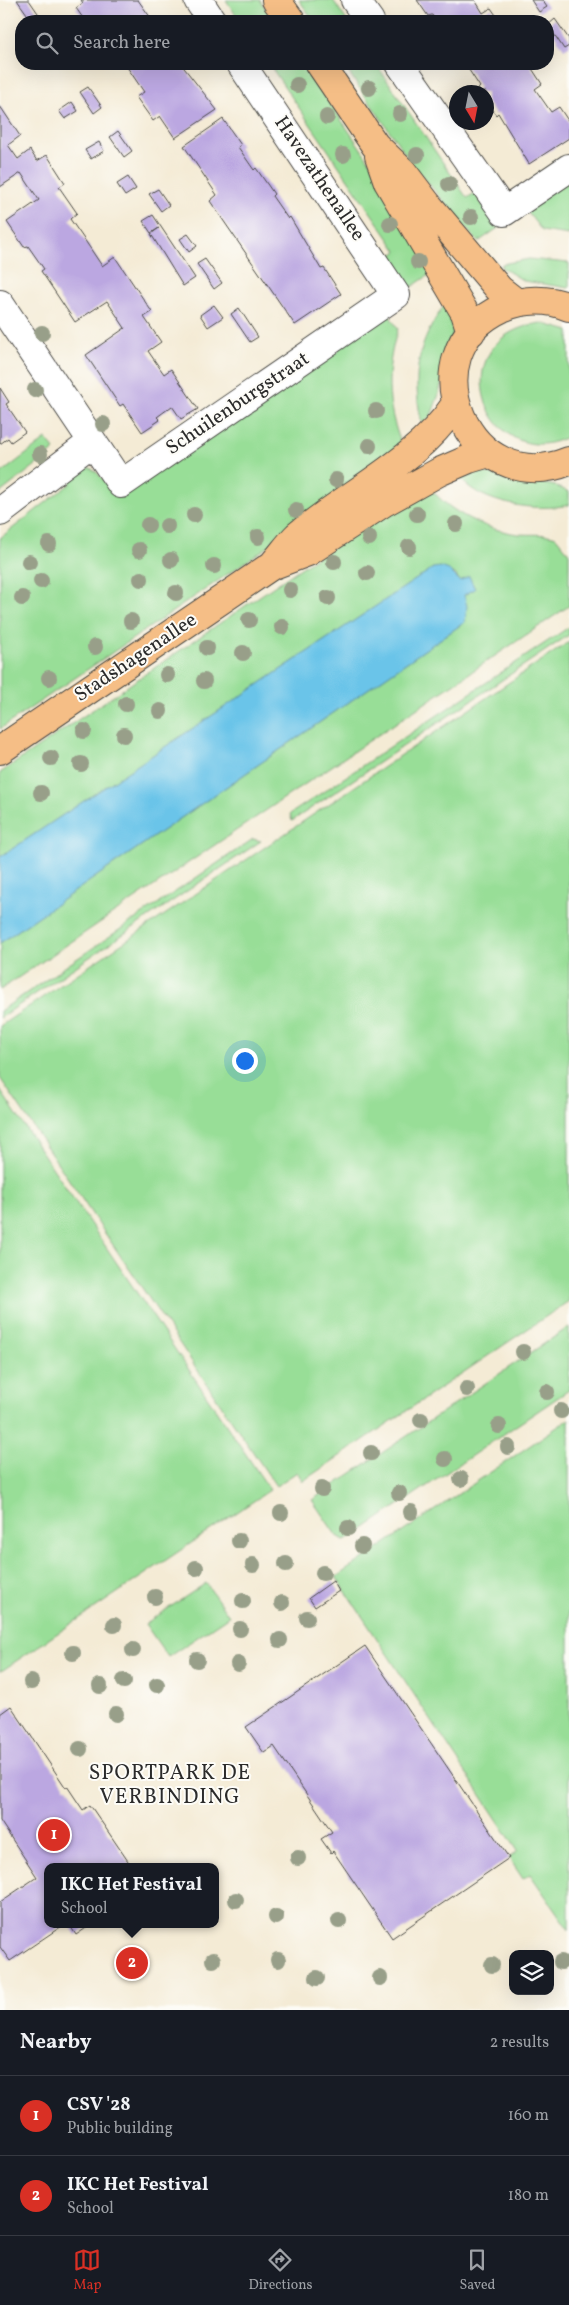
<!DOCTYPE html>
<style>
:root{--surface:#171b24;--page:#242831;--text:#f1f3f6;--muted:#9ea1a6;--line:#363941;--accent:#d93025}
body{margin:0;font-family:Vollkorn,serif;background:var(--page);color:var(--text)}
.controls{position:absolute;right:15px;bottom:15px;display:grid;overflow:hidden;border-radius:10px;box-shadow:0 5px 20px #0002}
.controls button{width:45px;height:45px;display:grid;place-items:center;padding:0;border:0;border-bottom:1px solid var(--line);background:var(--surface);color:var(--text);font:25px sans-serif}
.compass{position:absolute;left:449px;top:85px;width:45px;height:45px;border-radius:50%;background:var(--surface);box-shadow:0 5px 20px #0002;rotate:170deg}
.you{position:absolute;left:244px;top:1060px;width:18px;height:18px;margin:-12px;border:4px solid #fff;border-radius:50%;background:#1a73e8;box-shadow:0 0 0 8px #1a73e833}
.badge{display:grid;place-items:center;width:32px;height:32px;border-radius:50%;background:var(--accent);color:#fff;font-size:16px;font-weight:700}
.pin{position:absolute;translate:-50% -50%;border:2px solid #fff;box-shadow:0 1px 5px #0006}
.popup{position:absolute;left:44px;top:1863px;width:175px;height:65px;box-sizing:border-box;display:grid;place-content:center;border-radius:10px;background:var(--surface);filter:drop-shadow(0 1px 4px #0005);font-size:16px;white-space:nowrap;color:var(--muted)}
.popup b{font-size:19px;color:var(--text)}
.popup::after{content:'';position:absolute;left:50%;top:100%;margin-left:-10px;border:10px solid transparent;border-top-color:var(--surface)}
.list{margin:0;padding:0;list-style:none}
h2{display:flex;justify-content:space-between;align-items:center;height:65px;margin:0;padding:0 20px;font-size:21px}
h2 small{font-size:16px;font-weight:400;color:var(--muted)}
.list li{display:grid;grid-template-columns:32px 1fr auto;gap:15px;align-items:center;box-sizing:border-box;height:80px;padding:0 20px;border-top:1px solid var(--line)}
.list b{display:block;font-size:19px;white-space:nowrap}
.list p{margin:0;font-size:16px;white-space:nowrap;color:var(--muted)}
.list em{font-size:16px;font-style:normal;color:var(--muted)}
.icon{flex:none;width:28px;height:28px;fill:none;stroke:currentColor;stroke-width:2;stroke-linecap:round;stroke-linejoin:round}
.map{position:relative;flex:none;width:569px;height:2010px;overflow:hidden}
.search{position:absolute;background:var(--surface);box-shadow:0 5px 20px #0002;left:15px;right:15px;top:15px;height:55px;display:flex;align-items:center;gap:12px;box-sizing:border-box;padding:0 18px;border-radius:20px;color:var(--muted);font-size:19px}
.sheet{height:225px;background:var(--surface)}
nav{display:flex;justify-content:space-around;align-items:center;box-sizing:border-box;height:70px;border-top:1px solid var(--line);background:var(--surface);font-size:14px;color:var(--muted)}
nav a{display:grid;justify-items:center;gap:2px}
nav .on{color:var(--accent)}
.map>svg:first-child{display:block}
.green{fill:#98de97;stroke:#628461}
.water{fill:#6bc4e9;stroke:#4b788a}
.building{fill:#bba7e1}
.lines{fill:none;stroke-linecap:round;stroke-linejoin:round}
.minor-casing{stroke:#494844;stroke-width:30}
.major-casing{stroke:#494844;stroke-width:30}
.minor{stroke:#fff;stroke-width:28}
.major{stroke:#f5be86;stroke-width:28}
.tree{fill:#989f89}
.labels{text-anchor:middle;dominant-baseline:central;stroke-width:4;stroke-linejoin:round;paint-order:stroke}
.street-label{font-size:20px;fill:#2b2b2b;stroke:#fdfcf7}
.neighbourhood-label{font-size:21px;letter-spacing:1px;fill:#2b2b2b;stroke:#fdfcf7}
</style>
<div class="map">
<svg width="569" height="2010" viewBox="0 0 569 2010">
<rect width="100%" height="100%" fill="#fdfcf7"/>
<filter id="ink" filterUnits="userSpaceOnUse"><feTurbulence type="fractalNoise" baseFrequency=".02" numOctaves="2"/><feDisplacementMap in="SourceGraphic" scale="10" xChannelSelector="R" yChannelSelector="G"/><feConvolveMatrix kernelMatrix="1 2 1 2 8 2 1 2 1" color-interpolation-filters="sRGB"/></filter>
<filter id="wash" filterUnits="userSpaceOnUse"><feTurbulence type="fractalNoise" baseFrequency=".0096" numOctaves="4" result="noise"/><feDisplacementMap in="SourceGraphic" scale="20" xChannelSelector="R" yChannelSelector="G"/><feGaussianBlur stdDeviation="1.12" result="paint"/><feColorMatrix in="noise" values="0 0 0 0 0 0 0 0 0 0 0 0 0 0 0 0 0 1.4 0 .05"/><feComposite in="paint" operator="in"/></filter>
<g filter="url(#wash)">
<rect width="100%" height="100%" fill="#f4ebd5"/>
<path class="green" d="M 226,0 L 260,0 L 274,21 L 240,21 Z
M 299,0 L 333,0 L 347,21 L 314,21 Z
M 269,64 L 303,64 L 392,194 L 435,271 L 410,288 L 389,257 L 397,251 Z
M 343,64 L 376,64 L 467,198 L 475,193 L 498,228 L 478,242 L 413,165 Z
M 569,179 L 569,235 L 542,231 L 525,209 Z
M 529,259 L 569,263 L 569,288 L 524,281 L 501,267 L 502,264 Z
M 446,303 L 453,311 L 454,328 L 439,394 L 431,416 L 424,423 L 421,421 C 412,373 417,343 446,303 Z
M 388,313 L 398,329 C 385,368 386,407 402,445 L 294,529 L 0,729 L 0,538 L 71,483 L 64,473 C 89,462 93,466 109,487 Z
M 541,323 L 569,331 L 569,436 C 488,479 436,337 541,323 Z
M 46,439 L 55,450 L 0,493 L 0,474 Z
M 473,471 L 556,486 L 569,492 L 569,505 C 537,512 481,505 459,477 Z
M 430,488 C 450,513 487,530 518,534 C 530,535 546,533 556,537 L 569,553 L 569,606 L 0,990 L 0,943 L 465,622 L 464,595 L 475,589 L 469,577 L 460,581 L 455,574 L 433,568 L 0,857 L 0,773 L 314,559 Z
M 569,627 L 569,635 L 292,821 L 290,814 Z
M 569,642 L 569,1301 L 303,1481 L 297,1472 L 276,1486 L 0,1078 L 0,1026 Z
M 253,839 L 261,841 L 0,1018 L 0,1011 Z
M 0,1090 L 270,1490 L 0,1672 Z
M 569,1327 L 569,1390 L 350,1538 L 344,1540 L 336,1535 L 312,1500 Z
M 569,1419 L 569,1930 L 530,1874 L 523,1879 L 509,1858 L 518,1851 L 336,1577 Z
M 206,1583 L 229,1616 L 168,1657 L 145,1624 Z"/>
<path class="water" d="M 441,567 L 449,570 L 460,581 L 469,576 L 475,589 L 464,595 L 467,606 L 465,622 L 0,943 L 0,857 L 433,568 Z"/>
<g id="blocks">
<path class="building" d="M 17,0 L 29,0 L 42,19 L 32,21 Z
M 81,0 L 138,0 L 153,21 L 85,21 L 76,8 L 83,3 Z
M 417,0 L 475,0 L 483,13 L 491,8 L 500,21 L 436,21 L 432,15 L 428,16 Z
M 531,0 L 542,0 L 547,7 L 539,12 Z
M 555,19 L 569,39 L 569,46 L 564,49 L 548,25 Z
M 125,64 L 181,64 L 217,110 L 175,138 L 160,116 L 153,121 L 136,97 L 144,92 Z
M 465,64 L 529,64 L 542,84 L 535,89 L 551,112 L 559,107 L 569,122 L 569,138 L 529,164 L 498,113 L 496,115 L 486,101 L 486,92 L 480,92 L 478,89 L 480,87 Z
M 88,87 L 102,107 L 94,113 L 80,92 Z
M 72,102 L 78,111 L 65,119 L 59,111 Z
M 0,106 L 20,136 L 8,145 L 18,159 L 30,150 L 37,161 L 47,155 L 65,183 L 59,187 L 77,213 L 70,219 L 86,242 L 102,266 L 115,257 L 152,312 L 144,317 L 161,342 L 148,351 L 164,374 L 171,369 L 198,409 L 181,419 L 172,406 L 157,417 L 160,420 L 142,432 L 123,404 L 120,406 L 86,355 L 125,328 L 107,301 L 75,322 L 41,271 L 44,269 L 28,246 L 24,247 L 7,222 L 39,200 L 21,173 L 0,187 Z
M 223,119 L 241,145 L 238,147 L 254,170 L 256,168 L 274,194 L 272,196 L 288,219 L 290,217 L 321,269 L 324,268 L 341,294 L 295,325 L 210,201 L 217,195 L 184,146 Z
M 118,131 L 132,151 L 124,157 L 110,137 Z
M 99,142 L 104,151 L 91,159 L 85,150 Z
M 128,177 L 136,189 L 125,196 L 117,184 Z
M 158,189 L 169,205 L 161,211 L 149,194 Z
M 153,215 L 195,278 L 183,286 L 151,234 L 159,228 L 151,233 L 143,221 Z
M 188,234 L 197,246 L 189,252 L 180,239 Z
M 205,259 L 222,283 L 214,289 L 197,264 Z
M 214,305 L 223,317 L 208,327 L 200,315 Z
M 239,308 L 258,337 L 250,342 L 231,314 Z
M 0,388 L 9,402 L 6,404 L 25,432 L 11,442 L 8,438 L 0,444 Z
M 333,1581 L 339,1591 L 315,1607 L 309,1598 Z
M 365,1646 L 509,1858 L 392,1938 L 333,1851 L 331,1853 L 321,1839 L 332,1832 L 274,1746 L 264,1753 L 246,1727 Z
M 11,1706 L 66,1788 L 67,1786 L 83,1810 L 90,1805 L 132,1867 L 48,1867 L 48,1924 L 65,1924 L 10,1961 L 0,1947 L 0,1902 L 37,1877 L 0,1821 L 0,1714 Z
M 69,1924 L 92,1924 L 76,1935 Z"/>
</g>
</g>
<g filter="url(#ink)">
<use href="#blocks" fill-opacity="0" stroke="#494844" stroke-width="1"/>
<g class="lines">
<g class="minor-casing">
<path id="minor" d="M 198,0 L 212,21
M 355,0 L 370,21
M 400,64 L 504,212 L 569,168
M 0,304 L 121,484 L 396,295 L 241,64
M 0,512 L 91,443"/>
</g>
<g class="major-casing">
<path id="major" d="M 276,0 L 291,21
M 320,64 L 375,145 L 403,172 L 428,205 L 499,289 L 517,303
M 379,156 L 388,182 L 465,313 L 471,332
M 569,307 C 547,298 523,299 502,308 C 404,353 469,502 569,461
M 275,562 C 282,554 289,544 297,536 C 349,492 417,462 455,405
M 0,750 L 271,566 L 308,552 L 383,503 L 439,472 L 469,459 L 489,453"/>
</g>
<use href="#minor" class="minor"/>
<use href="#major" class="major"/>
</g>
<g class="tree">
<circle cx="297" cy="85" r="8"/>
<circle cx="369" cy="88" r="8"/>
<circle cx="400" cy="114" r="8"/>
<circle cx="327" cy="117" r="8"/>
<circle cx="343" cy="155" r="8"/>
<circle cx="417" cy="155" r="8"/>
<circle cx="449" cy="184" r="8"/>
<circle cx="471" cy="217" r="8"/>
<circle cx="390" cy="224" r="8"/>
<circle cx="418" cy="262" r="8"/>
<circle cx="42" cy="333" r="8"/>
<circle cx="35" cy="390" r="8"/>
<circle cx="376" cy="411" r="8"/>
<circle cx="103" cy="424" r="8"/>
<circle cx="369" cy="446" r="8"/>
<circle cx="40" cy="454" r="8"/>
<circle cx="336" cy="480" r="8"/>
<circle cx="296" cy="510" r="8"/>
<circle cx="417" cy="514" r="8"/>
<circle cx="194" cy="515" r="8"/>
<circle cx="456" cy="524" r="8"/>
<circle cx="148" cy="525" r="8"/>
<circle cx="167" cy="526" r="8"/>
<circle cx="258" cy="537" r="8"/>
<circle cx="369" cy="538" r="8"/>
<circle cx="49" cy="544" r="8"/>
<circle cx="409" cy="547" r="8"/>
<circle cx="139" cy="550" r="8"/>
<circle cx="171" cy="560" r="8"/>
<circle cx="29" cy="562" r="8"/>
<circle cx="334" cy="562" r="8"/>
<circle cx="214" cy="566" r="8"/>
<circle cx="367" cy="573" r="8"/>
<circle cx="141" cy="579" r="8"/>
<circle cx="41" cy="581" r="8"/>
<circle cx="290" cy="590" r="8"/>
<circle cx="176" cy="593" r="8"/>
<circle cx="22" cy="598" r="8"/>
<circle cx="328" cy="598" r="8"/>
<circle cx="249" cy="620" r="8"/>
<circle cx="131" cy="621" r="8"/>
<circle cx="282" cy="627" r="8"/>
<circle cx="95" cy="647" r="8"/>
<circle cx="207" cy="648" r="8"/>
<circle cx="243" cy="653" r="8"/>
<circle cx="167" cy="675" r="8"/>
<circle cx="49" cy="678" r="8"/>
<circle cx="204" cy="681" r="8"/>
<circle cx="126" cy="704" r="8"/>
<circle cx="160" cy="711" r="8"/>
<circle cx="84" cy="731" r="8"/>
<circle cx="124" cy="735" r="8"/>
<circle cx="51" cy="758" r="8"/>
<circle cx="81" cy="764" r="8"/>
<circle cx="41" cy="793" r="8"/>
<circle cx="523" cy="1352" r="8"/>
<circle cx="467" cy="1389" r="8"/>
<circle cx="547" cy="1392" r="8"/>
<circle cx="561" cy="1411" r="8"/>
<circle cx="421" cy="1420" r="8"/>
<circle cx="499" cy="1426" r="8"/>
<circle cx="508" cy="1447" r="8"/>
<circle cx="371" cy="1453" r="8"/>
<circle cx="445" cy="1459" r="8"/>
<circle cx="461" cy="1479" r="8"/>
<circle cx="322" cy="1489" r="8"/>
<circle cx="399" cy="1493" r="8"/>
<circle cx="411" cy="1512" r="8"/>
<circle cx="281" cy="1513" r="8"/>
<circle cx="348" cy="1528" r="8"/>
<circle cx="239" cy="1541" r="8"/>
<circle cx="362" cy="1546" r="8"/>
<circle cx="286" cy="1564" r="8"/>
<circle cx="253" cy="1565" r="8"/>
<circle cx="196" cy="1568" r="8"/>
<circle cx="323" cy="1573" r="8"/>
<circle cx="155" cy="1597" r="8"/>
<circle cx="243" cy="1601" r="8"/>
<circle cx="282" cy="1603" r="8"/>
<circle cx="307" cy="1618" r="8"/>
<circle cx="114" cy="1625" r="8"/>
<circle cx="240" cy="1629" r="8"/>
<circle cx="280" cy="1640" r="8"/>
<circle cx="133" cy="1650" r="8"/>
<circle cx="73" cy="1653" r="8"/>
<circle cx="197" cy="1660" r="8"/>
<circle cx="238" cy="1664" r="8"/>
<circle cx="124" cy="1681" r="8"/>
<circle cx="31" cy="1682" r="8"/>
<circle cx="157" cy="1685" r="8"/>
<circle cx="100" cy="1686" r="8"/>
<circle cx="116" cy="1714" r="8"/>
<circle cx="80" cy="1749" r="8"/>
<circle cx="298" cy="1858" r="8"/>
<circle cx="236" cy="1900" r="8"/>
<circle cx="276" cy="1917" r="8"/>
<circle cx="339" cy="1921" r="8"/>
<circle cx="213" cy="1960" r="8"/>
<circle cx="278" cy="1960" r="8"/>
<circle cx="561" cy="1962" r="8"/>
<circle cx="492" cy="1965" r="8"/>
<circle cx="317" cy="1978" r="8"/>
<circle cx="380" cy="1978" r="8"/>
</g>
</g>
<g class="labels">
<g class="street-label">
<text transform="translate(319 179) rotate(56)">Havezathenallee</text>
<text transform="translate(238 404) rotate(-34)">Schuilenburgstraat</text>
<text transform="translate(136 658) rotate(-34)">Stadshagenallee</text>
</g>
<g class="neighbourhood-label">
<text x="170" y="1773">SPORTPARK DE<tspan x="170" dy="24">VERBINDING</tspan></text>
</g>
</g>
</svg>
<div class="controls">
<button><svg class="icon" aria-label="layers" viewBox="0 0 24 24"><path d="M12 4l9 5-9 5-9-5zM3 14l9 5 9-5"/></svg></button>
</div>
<svg class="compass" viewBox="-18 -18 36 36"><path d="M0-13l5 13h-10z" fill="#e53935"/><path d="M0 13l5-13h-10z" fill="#9ea1a6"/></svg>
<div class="you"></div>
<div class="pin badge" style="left:54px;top:1835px">1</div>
<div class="pin badge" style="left:132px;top:1963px">2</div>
<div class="popup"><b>IKC Het Festival</b>School</div>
<div class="search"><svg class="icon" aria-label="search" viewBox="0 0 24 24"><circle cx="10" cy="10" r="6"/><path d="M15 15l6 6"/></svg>Search here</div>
</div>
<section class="sheet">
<h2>Nearby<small>2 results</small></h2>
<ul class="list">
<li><span class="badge">1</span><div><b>CSV '28</b><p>Public building</p></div><em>160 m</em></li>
<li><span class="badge">2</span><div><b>IKC Het Festival</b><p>School</p></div><em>180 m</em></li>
</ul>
</section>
<nav>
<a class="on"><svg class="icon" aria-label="map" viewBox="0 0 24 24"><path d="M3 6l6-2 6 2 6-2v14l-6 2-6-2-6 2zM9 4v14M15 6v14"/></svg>Map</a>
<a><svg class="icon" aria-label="directions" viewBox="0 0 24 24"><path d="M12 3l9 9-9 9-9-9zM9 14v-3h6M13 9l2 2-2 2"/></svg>Directions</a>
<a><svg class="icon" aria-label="saved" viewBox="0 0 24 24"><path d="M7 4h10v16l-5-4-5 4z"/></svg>Saved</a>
</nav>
